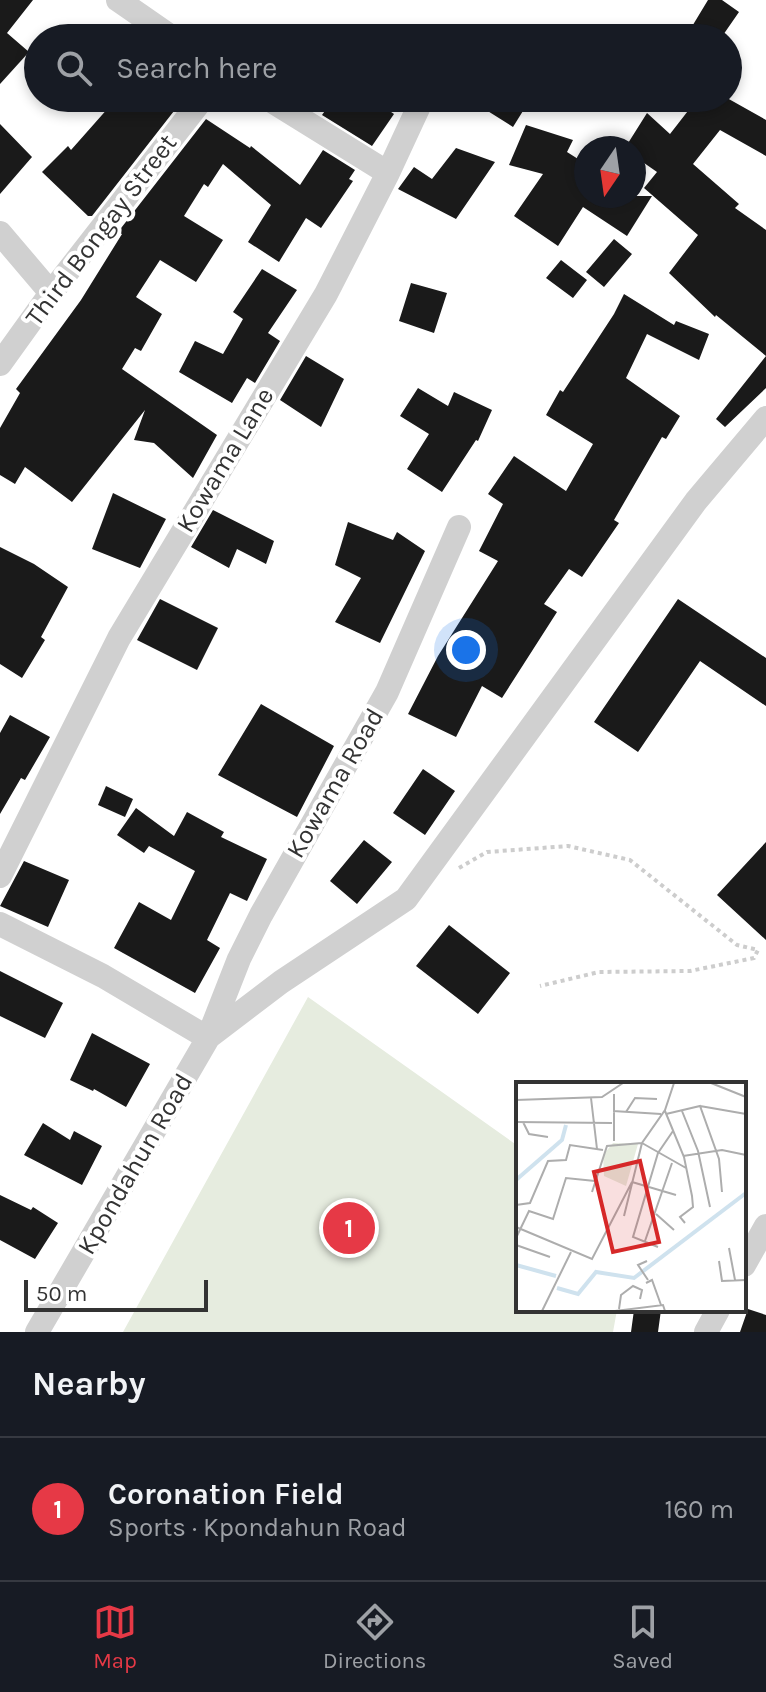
<!DOCTYPE html>
<meta charset="utf-8">
<style>
:root{--surface:#171b24;--page:#20242c;--text:#f1f3f6;--muted:#9ea1a6;--line:#363941;--accent:#e63946}
body{margin:0;font-family:Karla,sans-serif;background:var(--page);color:var(--text)}
.compass{position:absolute;left:574px;top:136px;width:72px;height:72px;border-radius:50%;background:var(--surface);box-shadow:0 4px 12px #0003;rotate:193deg}
.scale{position:absolute;left:24px;bottom:20px;width:184px;box-sizing:border-box;padding-left:8px;border:4px solid #333;border-top:0;font-size:22px;line-height:28px;white-space:nowrap;color:#333;-webkit-text-stroke:6px #fff;paint-order:stroke}
.you{position:absolute;left:466px;top:650px;width:28px;height:28px;margin:-20px;border:6px solid #fff;border-radius:50%;background:#1a73e8;box-shadow:0 0 0 12px #1a73e833}
.badge{display:grid;place-items:center;width:52px;height:52px;border-radius:50%;background:var(--accent);color:#fff;font-size:26px;font-weight:700}
.pin{position:absolute;translate:-50% -50%;border:4px solid #fff;box-shadow:0 2px 8px #0006}
.list{margin:0;padding:0;list-style:none}
h2{display:flex;justify-content:space-between;align-items:center;height:104px;margin:0;padding:0 32px;font-size:34px}
h2 small{font-size:26px;font-weight:400;color:var(--muted)}
.list li{display:grid;grid-template-columns:52px 1fr auto;gap:24px;align-items:center;box-sizing:border-box;height:144px;padding:0 32px;border-top:2px solid var(--line)}
.list b{display:block;font-size:30px;white-space:nowrap}
.list p{margin:0;font-size:26px;white-space:nowrap;color:var(--muted)}
.list em{font-size:26px;font-style:normal;color:var(--muted)}
.icon{flex:none;width:44px;height:44px;fill:none;stroke:currentColor;stroke-width:2;stroke-linecap:round;stroke-linejoin:round}
.map{position:relative;flex:none;width:766px;height:1332px;overflow:hidden}
.search{position:absolute;background:var(--surface);box-shadow:0 4px 12px #0003;left:24px;right:24px;top:24px;height:88px;display:flex;align-items:center;gap:20px;box-sizing:border-box;padding:0 28px;border-radius:44px;color:var(--muted);font-size:30px}
.sheet{height:248px;background:var(--surface)}
nav{display:flex;justify-content:space-around;align-items:center;box-sizing:border-box;height:112px;border-top:2px solid var(--line);background:var(--surface);font-size:22px;color:var(--muted)}
nav a{display:grid;justify-items:center;gap:4px}
nav .on{color:var(--accent)}
.map>svg:first-child{display:block}
.green{fill:#e6ecdf}
.building{fill:#1a1a1a}
.lines{fill:none;stroke-linecap:round;stroke-linejoin:round}
.path{stroke:#cdcdcd;stroke-width:4;stroke-dasharray:4 4;stroke-linecap:butt}
.minor{stroke:#d0d0d0;stroke-width:24}
.labels{text-anchor:middle;dominant-baseline:central;stroke-width:8;stroke-linejoin:round;paint-order:stroke}
.street-label{font-size:26px;fill:#333;stroke:#fff}
.inset-river{fill:none;stroke:#cfe2ee;stroke-width:4}
.inset-road{fill:none;stroke:#adadad;stroke-width:2}
.view{fill:#d62828;fill-opacity:0.15;stroke:#d62828;stroke-width:4}
.inset-edge{fill:none;stroke:#333;stroke-width:4}
</style>
<div class="map">
<svg width="766" height="1332" viewBox="0 0 766 1332">
<rect width="100%" height="100%" fill="#fff"/>
<path class="green" d="M 308,997 L 518,1146 L 518,1310 L 617,1310 L 613,1332 L 123,1332 Z"/>
<path class="building" d="M 0,0 L 33,0 L 7,33 L 29,52 L 0,84 Z
M 708,0 L 722,0 L 739,12 L 721,38 L 685,38 Z
M 117,98 L 175,98 L 181,102 L 92,216 L 88,216 L 42,172 L 68,146 L 71,150 Z
M 334,98 L 371,98 L 394,114 L 372,146 L 322,115 Z
M 467,98 L 531,98 L 513,127 Z
M 698,98 L 727,98 L 766,120 L 766,156 L 720,130 L 693,164 L 739,204 L 735,208 L 766,230 L 766,388 L 725,427 L 716,419 L 766,356 L 716,315 L 715,317 L 669,273 L 698,235 L 644,188 L 657,172 L 634,156 L 634,148 L 625,148 L 647,113 L 670,134 Z
M 206,119 L 250,148 L 251,146 L 300,185 L 323,150 L 355,170 L 349,179 L 353,181 L 321,228 L 306,218 L 279,262 L 248,242 L 271,205 L 223,164 L 208,187 L 204,184 L 184,216 L 223,240 L 196,282 L 160,260 L 136,297 L 162,314 L 141,351 L 135,348 L 122,369 L 217,435 L 193,478 L 154,443 L 134,440 L 145,410 L 72,502 L 25,467 L 15,484 L 0,475 L 0,428 L 20,393 L 16,389 L 81,300 L 122,234 L 118,232 Z
M 0,124 L 32,157 L 0,194 Z
M 526,125 L 573,140 L 567,152 L 586,164 L 586,196 L 652,196 L 627,236 L 583,207 L 558,246 L 514,216 L 543,174 L 509,165 Z
M 456,148 L 495,162 L 456,219 L 398,189 L 414,167 L 432,179 Z
M 614,239 L 632,254 L 604,287 L 586,272 Z
M 561,260 L 587,280 L 573,298 L 546,278 Z
M 262,269 L 297,290 L 268,333 L 280,341 L 255,383 L 247,378 L 232,403 L 179,372 L 195,341 L 223,354 L 243,319 L 233,312 Z
M 411,283 L 447,293 L 434,333 L 399,321 Z
M 624,294 L 674,325 L 676,321 L 709,334 L 699,360 L 647,334 L 626,378 L 680,416 L 666,439 L 662,437 L 614,520 L 619,523 L 582,577 L 569,569 L 544,604 L 557,612 L 502,698 L 482,686 L 456,737 L 408,714 L 438,656 L 498,561 L 479,551 L 503,504 L 488,494 L 514,456 L 566,491 L 593,444 L 546,415 L 560,390 L 563,392 L 614,314 Z
M 306,356 L 344,379 L 321,427 L 280,400 Z
M 418,388 L 448,406 L 454,392 L 492,410 L 478,441 L 476,440 L 442,492 L 407,469 L 429,434 L 400,416 Z
M 113,493 L 166,519 L 140,568 L 92,549 Z
M 213,510 L 274,541 L 266,564 L 237,549 L 229,568 L 191,547 Z
M 348,522 L 393,540 L 397,532 L 425,551 L 380,643 L 335,622 L 361,578 L 335,565 Z
M 0,547 L 34,564 L 68,587 L 41,637 L 45,640 L 22,678 L 0,664 Z
M 160,599 L 218,628 L 197,670 L 137,640 Z
M 678,599 L 766,658 L 766,706 L 700,661 L 638,752 L 594,722 Z
M 261,704 L 334,746 L 297,817 L 218,775 Z
M 10,715 L 50,737 L 25,780 L 21,778 L 0,814 L 0,733 Z
M 423,769 L 455,791 L 425,835 L 393,813 Z
M 106,786 L 133,799 L 125,817 L 98,805 Z
M 136,808 L 174,836 L 187,812 L 224,832 L 221,837 L 267,859 L 247,901 L 230,893 L 207,940 L 220,948 L 195,993 L 114,948 L 139,902 L 171,920 L 195,871 L 149,846 L 144,853 L 117,835 Z
M 364,840 L 392,862 L 357,904 L 330,881 Z
M 766,842 L 766,940 L 717,895 Z
M 24,861 L 69,880 L 48,927 L 0,906 Z
M 449,925 L 510,973 L 478,1014 L 416,966 Z
M 0,971 L 63,1003 L 45,1038 L 0,1016 Z
M 92,1033 L 150,1064 L 126,1107 L 94,1089 L 93,1091 L 70,1080 Z
M 43,1123 L 70,1140 L 74,1131 L 102,1146 L 82,1185 L 24,1155 Z
M 0,1195 L 31,1210 L 33,1207 L 58,1223 L 35,1259 L 0,1240 Z
M 748,1309 L 766,1315 L 766,1332 L 740,1332 Z
M 634,1310 L 661,1310 L 658,1332 L 631,1332 Z"/>
<g class="lines">
<path class="path" d="M 459,868 L 487,852 L 568,846 L 630,860 L 737,945 L 758,950 L 754,958 L 690,971 L 599,972 L 540,986"/>
<path class="minor" d="M 118,0 L 173,38
M 388,173 L 420,104 L 429,98
M 0,233 L 51,293
M 0,364 L 51,293 L 203,98
M 0,876 L 119,638 L 326,294 L 388,173 L 267,98
M 0,924 L 103,976 L 208,1038
M 210,1036 L 281,982 L 406,899 L 696,501 L 766,418
M 744,1265 L 766,1226
M 37,1332 L 208,1038 L 239,959 L 261,915 L 387,692 L 459,527
M 706,1332 L 718,1310"/>
</g>
<g class="labels">
<g class="street-label">
<text transform="translate(101 230) rotate(-53)">Third Bongay Street</text>
<text transform="translate(225 460) rotate(-59)">Kowama Lane</text>
<text transform="translate(335 783) rotate(-60)">Kowama Road</text>
<text transform="translate(135 1164) rotate(-60)">Kpondahun Road</text>
</g>
</g>
<g transform="translate(516 1082)">
<rect width="230" height="230" fill="#fff"/>
<path d="M 97,61 L 122,62 L 110,104 L 88,94 L 87,73 Z" fill="#e6ecdf"/>
<path class="inset-river" d="M 0,98 L 46,58 L 50,43M 0,183 L 40,194M 41,206 L 62,212 L 80,190 L 118,196 L 230,111"/>
<path class="inset-road" d="M 195,1 L 230,15M 98,12 L 98,59M 75,16 L 81,67M 0,18 L 86,15 L 107,1M 184,24 L 230,32M 97,29 L 145,32M 149,29 L 168,75 L 176,114 L 177,125 L 164,135 L 169,141M 166,29 L 182,69 L 194,125M 110,30 L 119,16 L 141,17M 150,32 L 184,24 L 203,77 L 206,110M 0,40 L 96,41M 7,40 L 13,52 L 32,55M 126,61 L 170,86M 167,74 L 206,68 L 230,73M 116,100 L 160,113M 76,110 L 91,64 L 126,61M 0,123 L 14,121 L 32,79 L 50,78 L 54,63 L 87,68M 140,132 L 158,148M 108,134 L 126,61 L 149,28 L 158,1M 0,145 L 76,177 L 116,100M 0,156 L 13,129 L 37,137 L 50,96 L 79,99M 129,159 L 156,81M 0,163 L 34,175M 142,165 L 117,155 L 142,71 L 157,49M 213,166 L 219,198M 131,179 L 122,183 L 132,198M 203,179 L 206,199 L 230,198M 130,201 L 136,198 L 145,223M 103,227 L 105,213 L 117,204 L 126,208 L 124,217M 26,229 L 55,170M 99,229 L 147,223 L 149,229"/>
<path class="view" d="M 124,79 L 143,160 L 97,170 L 78,90 Z"/>
<rect width="230" height="230" class="inset-edge"/>
</g>
</svg>
<svg class="compass" viewBox="-18 -18 36 36"><path d="M0-13l5 13h-10z" fill="#e53935"/><path d="M0 13l5-13h-10z" fill="#9ea1a6"/></svg>
<div class="scale">50 m</div>
<div class="you"></div>
<div class="pin badge" style="left:349px;top:1228px">1</div>
<div class="search"><svg class="icon" aria-label="search" viewBox="0 0 24 24"><circle cx="10" cy="10" r="6"/><path d="M15 15l6 6"/></svg>Search here</div>
</div>
<section class="sheet">
<h2>Nearby<small></small></h2>
<ul class="list">
<li><span class="badge">1</span><div><b>Coronation Field</b><p>Sports · Kpondahun Road</p></div><em>160 m</em></li>
</ul>
</section>
<nav>
<a class="on"><svg class="icon" aria-label="map" viewBox="0 0 24 24"><path d="M3 6l6-2 6 2 6-2v14l-6 2-6-2-6 2zM9 4v14M15 6v14"/></svg>Map</a>
<a><svg class="icon" aria-label="directions" viewBox="0 0 24 24"><path d="M12 3l9 9-9 9-9-9zM9 14v-3h6M13 9l2 2-2 2"/></svg>Directions</a>
<a><svg class="icon" aria-label="saved" viewBox="0 0 24 24"><path d="M7 4h10v16l-5-4-5 4z"/></svg>Saved</a>
</nav>
